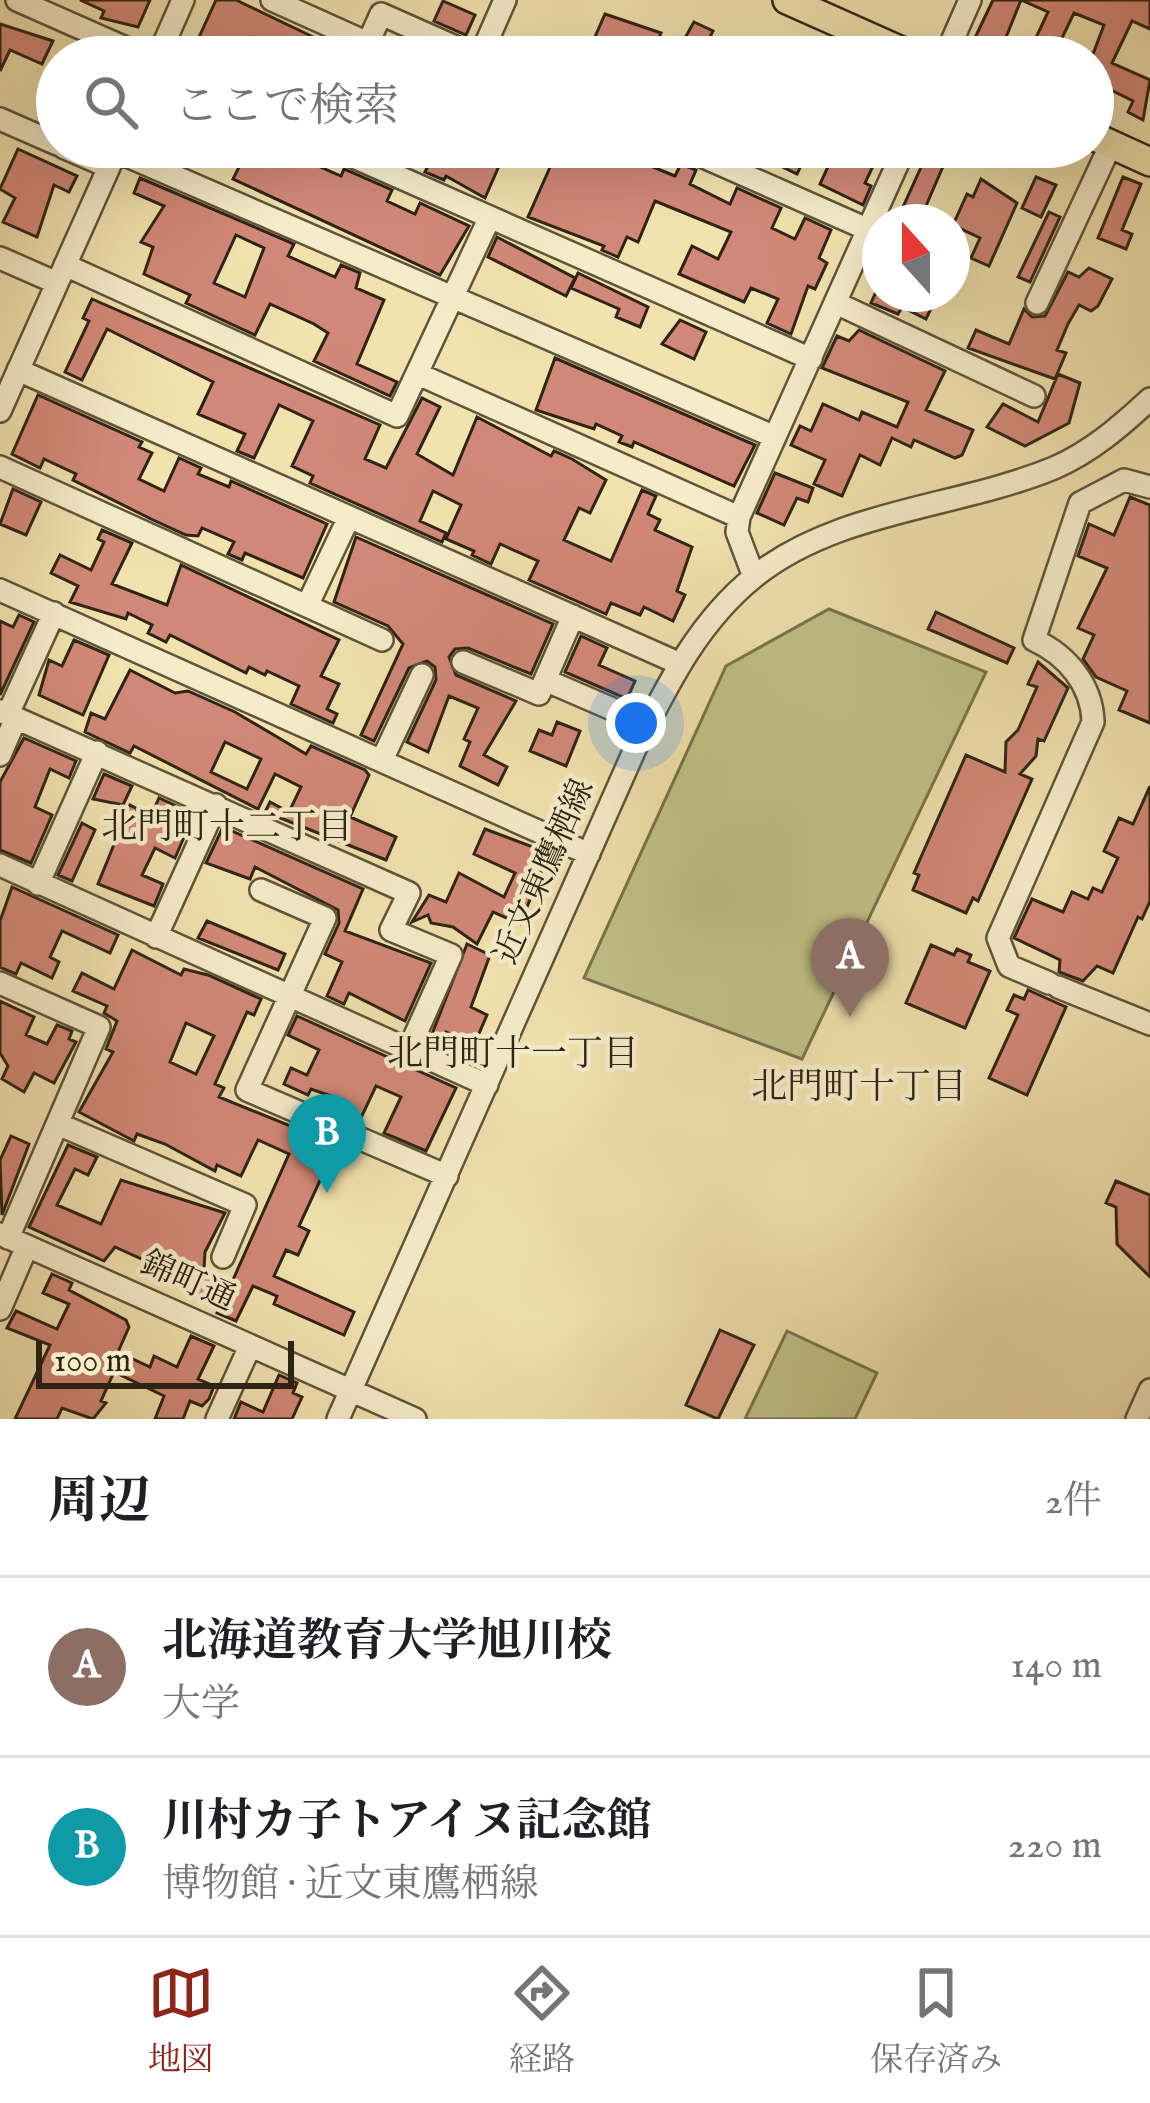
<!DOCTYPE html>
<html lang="ja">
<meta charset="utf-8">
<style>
:root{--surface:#fff;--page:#f2f2f2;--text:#202124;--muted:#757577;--line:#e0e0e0;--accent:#8f2418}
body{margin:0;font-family:"IM FELL English","Noto Serif JP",serif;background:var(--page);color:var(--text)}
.compass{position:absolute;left:862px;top:204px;width:108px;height:108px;border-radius:50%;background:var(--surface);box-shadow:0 12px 48px #0002;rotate:339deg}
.scale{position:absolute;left:36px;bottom:30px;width:258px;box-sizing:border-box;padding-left:12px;border:6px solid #2f2414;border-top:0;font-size:33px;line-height:42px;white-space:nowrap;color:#2f2414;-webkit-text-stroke:9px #f6ecca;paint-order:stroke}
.you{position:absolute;left:636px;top:723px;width:42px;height:42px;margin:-30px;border:9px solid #fff;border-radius:50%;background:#1a73e8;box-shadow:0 0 0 18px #1a73e833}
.badge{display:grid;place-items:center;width:78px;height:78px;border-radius:50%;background:var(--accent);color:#fff;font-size:39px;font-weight:700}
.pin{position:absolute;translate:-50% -99px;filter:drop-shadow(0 3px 6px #0008)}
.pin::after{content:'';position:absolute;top:63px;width:42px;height:36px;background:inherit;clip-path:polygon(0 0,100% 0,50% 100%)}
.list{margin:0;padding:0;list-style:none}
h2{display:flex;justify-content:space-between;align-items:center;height:156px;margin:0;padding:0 48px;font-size:51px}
h2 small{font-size:39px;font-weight:400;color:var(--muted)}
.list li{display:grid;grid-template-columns:78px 1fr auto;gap:36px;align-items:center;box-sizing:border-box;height:180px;padding:0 48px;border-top:3px solid var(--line)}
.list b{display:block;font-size:45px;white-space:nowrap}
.list p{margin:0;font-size:39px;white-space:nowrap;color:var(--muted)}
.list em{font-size:39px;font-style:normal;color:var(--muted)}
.icon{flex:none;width:66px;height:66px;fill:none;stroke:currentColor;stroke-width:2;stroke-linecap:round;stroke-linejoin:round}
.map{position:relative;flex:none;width:1150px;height:1419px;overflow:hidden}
.search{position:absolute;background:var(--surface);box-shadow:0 12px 48px #0002;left:36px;right:36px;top:36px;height:132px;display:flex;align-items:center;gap:30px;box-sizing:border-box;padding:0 42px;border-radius:66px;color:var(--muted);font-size:45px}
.sheet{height:516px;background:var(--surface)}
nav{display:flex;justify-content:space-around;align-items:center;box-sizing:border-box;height:168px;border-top:3px solid var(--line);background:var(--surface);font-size:33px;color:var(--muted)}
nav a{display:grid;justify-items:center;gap:6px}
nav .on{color:var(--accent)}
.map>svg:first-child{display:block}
.green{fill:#c0c286;stroke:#78734d;stroke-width:3}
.building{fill:#d28878;stroke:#2f2414;stroke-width:3;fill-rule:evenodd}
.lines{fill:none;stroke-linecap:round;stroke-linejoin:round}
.minor-casing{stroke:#60543a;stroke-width:26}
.major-casing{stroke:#2f2414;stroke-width:32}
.minor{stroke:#f6ecca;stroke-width:21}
.major{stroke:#f1e2ae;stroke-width:27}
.labels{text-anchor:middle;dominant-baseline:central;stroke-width:9;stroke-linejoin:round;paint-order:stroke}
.street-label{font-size:33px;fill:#2f2414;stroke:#f6ecca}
.neighbourhood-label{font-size:36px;fill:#2f2414;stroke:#f6ecca}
</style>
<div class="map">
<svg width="1150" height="1419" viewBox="0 0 1150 1419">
<rect width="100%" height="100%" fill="#f1e2ae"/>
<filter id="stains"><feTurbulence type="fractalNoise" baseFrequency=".00167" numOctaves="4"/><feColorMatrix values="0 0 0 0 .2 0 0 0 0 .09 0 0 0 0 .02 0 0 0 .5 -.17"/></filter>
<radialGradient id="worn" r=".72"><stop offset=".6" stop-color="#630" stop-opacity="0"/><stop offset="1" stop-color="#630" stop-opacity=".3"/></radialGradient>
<path class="green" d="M 829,609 L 986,672 L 802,1059 L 584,978 L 726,666 Z
M 787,1331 L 877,1373 L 855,1419 L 745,1419 Z"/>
<path class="building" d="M 80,0 L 150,0 L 138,27 L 101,18 L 104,11 Z
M 216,0 L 236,0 L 355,57 L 300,57 L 253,37 L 239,57 L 218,57 L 195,46 Z
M 993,0 L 1021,0 L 1000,52 L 973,42 Z
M 1021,0 L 1150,0 L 1150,29 L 1132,21 L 1112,63 L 1150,80 L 1143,120 L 1128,112 L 1133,101 L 1093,81 L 1093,57 L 1027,57 L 1048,12 ZM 1074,13 L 1104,25 L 1093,54 L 1061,40 Z
M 443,1 L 475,15 L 466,35 L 434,21 Z
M 605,14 L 661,33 L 651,57 L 586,57 Z
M 694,22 L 713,31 L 700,57 L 686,57 L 677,52 Z
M 0,24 L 53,41 L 42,64 L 10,50 L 0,71 Z
M 249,147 L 293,147 L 303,151 L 300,158 L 341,176 L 344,169 L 392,190 L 387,201 L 415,214 L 420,203 L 469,226 L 440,275 L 233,179 Z
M 401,147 L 446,147 L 477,161 L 481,150 L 502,159 L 485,198 L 446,176 L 444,180 L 425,172 L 431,160 Z
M 513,147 L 604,147 L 675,176 L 681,164 L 696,170 L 690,184 L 730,204 L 737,188 L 781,208 L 772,228 L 795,239 L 805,218 L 831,230 L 819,258 L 827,263 L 815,289 L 808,286 L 791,334 L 767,323 L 778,299 L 751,288 L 744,302 L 679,274 L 692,246 L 718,259 L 731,232 L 655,201 L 638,242 L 627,237 L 618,257 L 602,250 L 604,246 L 528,217 L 551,165 Z
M 742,147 L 810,147 L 797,174 Z
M 837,147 L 882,147 L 865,183 L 871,186 L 863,205 L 820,184 Z
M 924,147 L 981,147 L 972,166 L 948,155 L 919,222 L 907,222 L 898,218 L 922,165 L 916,162 Z
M 18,149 L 77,176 L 69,192 L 54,185 L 37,237 L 3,222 L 15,198 L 0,189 Z
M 1036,177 L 1056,185 L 1041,217 L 1022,208 Z
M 1123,177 L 1141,184 L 1122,230 L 1132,234 L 1126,249 L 1098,238 Z
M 140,178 L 294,244 L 288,256 L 335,277 L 341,265 L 360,273 L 356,288 L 384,300 L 357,364 L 397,382 L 390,396 L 314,361 L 328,333 L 314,324 L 270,304 L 255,335 L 186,303 L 190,295 L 144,274 L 153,247 L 141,242 L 164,206 L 134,193 ZM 236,235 L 264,248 L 245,297 L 214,283 Z
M 981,179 L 1017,203 L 989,266 L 971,258 L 980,238 L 953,225 L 967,194 L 973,197 Z
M 1049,212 L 1060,217 L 1030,282 L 1018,277 Z
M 497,237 L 575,278 L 566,296 L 488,257 Z
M 1089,268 L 1112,279 L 1098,306 L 1091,311 L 1079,305 L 1068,324 L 1057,350 L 1066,353 L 1055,379 L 968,348 L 976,330 L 1009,344 L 1024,309 L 1032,317 L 1045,316 L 1068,272 L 1079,277 Z
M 578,273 L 648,307 L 640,327 L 616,317 L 619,309 L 571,288 Z
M 875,294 L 938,294 L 926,319 L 902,307 L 898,314 L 871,303 Z
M 92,299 L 380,425 L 365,459 L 386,468 L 422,398 L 440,407 L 417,454 L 453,475 L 477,417 L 551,456 L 554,451 L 572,459 L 606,480 L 590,513 L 579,508 L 564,540 L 611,561 L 642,490 L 656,496 L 648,514 L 660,520 L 655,530 L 692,547 L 677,591 L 685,595 L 673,621 L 644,607 L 640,615 L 611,603 L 606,614 L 529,580 L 538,561 L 500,544 L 491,564 L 472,555 L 474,551 L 446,539 L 461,505 L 433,491 L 420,521 L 446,533 L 442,542 L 310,483 L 313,476 L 292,466 L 313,421 L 279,405 L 254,458 L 237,451 L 245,434 L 198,414 L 213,382 L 107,329 L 82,380 L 65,372 L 89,321 L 83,318 Z
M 680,320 L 706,332 L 694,359 L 662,344 Z
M 859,330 L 945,371 L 926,410 L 973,430 L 962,455 L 955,458 L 914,440 L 911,447 L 892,438 L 880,465 L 860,455 L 842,496 L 814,484 L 825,460 L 791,445 L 800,426 L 811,431 L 823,404 L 859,420 L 862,412 L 897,427 L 908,402 L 822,368 L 837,336 L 849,341 Z
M 555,358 L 755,445 L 734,486 L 634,442 L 632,447 L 619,442 L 622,436 L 596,424 L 594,429 L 536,410 Z
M 1058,374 L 1080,383 L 1069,423 L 1025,446 L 987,427 L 1003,404 L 1038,422 Z
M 38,395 L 142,442 L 139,447 L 152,453 L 139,479 L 164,491 L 179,458 L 201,468 L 198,474 L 229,487 L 231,481 L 327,524 L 303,578 L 245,553 L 242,560 L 228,554 L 234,542 L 202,528 L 198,536 L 186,535 L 151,519 L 73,480 L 76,474 L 44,459 L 40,468 L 12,454 Z
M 775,473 L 813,488 L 808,502 L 797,498 L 784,525 L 757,513 Z
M 13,489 L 41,502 L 26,535 L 0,524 Z
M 1130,497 L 1150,505 L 1150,723 L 1119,710 L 1127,691 L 1096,677 L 1083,659 L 1094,635 L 1078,628 L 1107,568 L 1078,556 L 1089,524 L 1114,535 Z
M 102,530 L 132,543 L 112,584 L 167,605 L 181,565 L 339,640 L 321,676 L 339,684 L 327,709 L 337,714 L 333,723 L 291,704 L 299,686 L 267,671 L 265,675 L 249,667 L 246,673 L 170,635 L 166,642 L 148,633 L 152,625 L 128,613 L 126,619 L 70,602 L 78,586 L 51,573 L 60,555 L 91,570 L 104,542 L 98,539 Z
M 356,537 L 553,624 L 531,674 L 468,648 L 455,649 L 449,657 L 456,675 L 516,701 L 484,755 L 507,767 L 498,785 L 460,766 L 470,742 L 464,739 L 478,708 L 449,696 L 428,752 L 407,742 L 436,680 L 435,667 L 427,661 L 409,668 L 374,741 L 361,735 L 403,644 L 388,626 L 334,602 Z
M 936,612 L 1014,648 L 1007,663 L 928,629 Z
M 19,615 L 34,622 L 0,695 L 0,621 L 13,627 Z
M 581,636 L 607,648 L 599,665 L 635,681 L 627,699 L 565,672 Z
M 74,640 L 109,655 L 83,715 L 39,695 L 49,660 L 62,666 Z
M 1038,662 L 1068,688 L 1044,741 L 1038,739 L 1036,756 L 1020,774 L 1032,779 L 978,901 L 973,898 L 966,913 L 913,890 L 919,875 L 914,873 L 966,755 L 1005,772 L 1006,742 L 1018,730 L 1037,687 L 1028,684 Z
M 130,670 L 175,693 L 188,691 L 235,712 L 306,754 L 311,746 L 365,770 L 369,775 L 350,817 L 396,837 L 386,860 L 265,812 L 270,802 L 289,812 L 301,787 L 275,774 L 258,809 L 134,746 L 130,753 L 85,732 L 91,713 L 105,719 ZM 225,742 L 261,759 L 247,789 L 211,772 Z
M 557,722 L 580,731 L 566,766 L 530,751 L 539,730 L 552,735 Z
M 24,738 L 76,761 L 69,778 L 50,769 L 35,807 L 52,815 L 31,863 L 0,850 L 0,782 Z
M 104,774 L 132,786 L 123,805 L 93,799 Z
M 1150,786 L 1150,901 L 1142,919 L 1138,917 L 1113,973 L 1097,966 L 1083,981 L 1059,972 L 1060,960 L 1014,938 L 1032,899 L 1063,912 L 1072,892 L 1088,899 L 1093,888 L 1102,892 L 1118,858 L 1104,851 L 1119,818 L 1133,824 Z
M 159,798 L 194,814 L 175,858 L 155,848 L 142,875 L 163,884 L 154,906 L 98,884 L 130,805 L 151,816 Z
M 82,823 L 95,830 L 72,881 L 58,875 Z
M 223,827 L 363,889 L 345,931 L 431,963 L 405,1021 L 349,993 L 344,1004 L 327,996 L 342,962 L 325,954 L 339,923 L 338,910 L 255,867 L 250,879 L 206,863 Z
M 485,829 L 549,853 L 520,924 L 493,912 L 477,944 L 453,927 L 431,923 L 428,915 L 412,922 L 429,895 L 446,902 L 459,873 L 504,897 L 515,873 L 474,854 Z
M 12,887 L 118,935 L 110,953 L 62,931 L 50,957 L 59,962 L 52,978 L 21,963 L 16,974 L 0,967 L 0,921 Z
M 207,921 L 285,954 L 278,970 L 198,938 Z
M 467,944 L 490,955 L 471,1007 L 487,1015 L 474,1045 L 446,1032 L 443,1038 L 432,1034 Z
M 931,945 L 954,955 L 957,949 L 971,955 L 968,962 L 990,971 L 965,1028 L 906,1003 Z
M 132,950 L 181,975 L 184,969 L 208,975 L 261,999 L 254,1015 L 247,1012 L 215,1084 L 224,1088 L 219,1097 L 347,1149 L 345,1155 L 334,1150 L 299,1226 L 309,1231 L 298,1255 L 286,1250 L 274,1276 L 354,1312 L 344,1335 L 274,1304 L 277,1296 L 253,1286 L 236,1321 L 217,1313 L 221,1304 L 164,1279 L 168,1271 L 115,1247 L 104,1261 L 29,1227 L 68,1145 L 97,1157 L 88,1175 L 75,1169 L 57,1205 L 101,1224 L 121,1180 L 225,1213 L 205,1252 L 204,1269 L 232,1282 L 289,1154 L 258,1140 L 241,1176 L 217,1165 L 215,1171 L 165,1144 L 137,1134 L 134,1141 L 79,1112 L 113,1052 L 106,1049 L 117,1021 L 104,1013 L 107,1006 L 73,991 L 82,973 L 114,989 ZM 186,1023 L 214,1036 L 196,1074 L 170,1062 Z
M 1028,990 L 1066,1007 L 1027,1095 L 989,1078 L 1018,1015 L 1007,1010 L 1014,995 L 1024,999 Z
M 0,1001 L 34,1017 L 26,1035 L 47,1044 L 57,1025 L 72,1031 L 69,1039 L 76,1042 L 54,1083 L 34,1073 L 24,1092 L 2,1079 L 8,1066 L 0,1053 Z
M 297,1016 L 456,1088 L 426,1151 L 384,1133 L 401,1097 L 376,1086 L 359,1122 L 332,1110 L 337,1098 L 311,1089 L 308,1095 L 284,1084 L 291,1068 L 307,1075 L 319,1050 L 288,1035 Z
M 11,1136 L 29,1144 L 2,1215 L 0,1160 Z
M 1116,1181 L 1150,1195 L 1150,1277 L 1117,1244 L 1116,1207 L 1106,1203 Z
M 52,1274 L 72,1283 L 69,1290 L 126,1320 L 129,1327 L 118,1352 L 150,1367 L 154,1356 L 177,1367 L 191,1336 L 214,1346 L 198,1379 L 214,1386 L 209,1399 L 202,1406 L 190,1401 L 183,1419 L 155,1419 L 164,1396 L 114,1372 L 101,1401 L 106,1403 L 93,1419 L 62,1408 L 57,1419 L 15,1419 L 50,1345 L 7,1328 L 16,1311 L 57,1329 L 69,1304 L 43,1293 Z
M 720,1330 L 754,1345 L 718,1419 L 686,1405 Z
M 279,1375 L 297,1383 L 293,1393 L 302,1397 L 292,1419 L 234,1419 L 241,1402 L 263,1412 Z"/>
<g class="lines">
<g class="minor-casing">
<path id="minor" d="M 17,0 L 146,57
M 272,0 L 368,43 L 381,14 L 478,57
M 158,57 L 183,0
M 480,57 L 505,0
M 945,57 L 970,0
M 0,119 L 57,144
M 63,147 L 109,167
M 331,147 L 811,359
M 681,147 L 869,230
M 116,151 L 775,437
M 0,258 L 57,283
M 65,265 L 397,416 L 490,217
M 836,303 L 1034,396
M 1037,303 L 1111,144
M 18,370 L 678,663
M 418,374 L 739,517
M 0,411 L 118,147
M 0,467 L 382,640
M 754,577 L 737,532 L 739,517 L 905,147
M 0,590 L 589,854
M 307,606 L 349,517
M 573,616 L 545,680 L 647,724
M 463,662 L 539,694 L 545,680
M 0,711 L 409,893 L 391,930 L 451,955 L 409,1049
M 8,714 L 54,613
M 0,755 L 16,718
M 382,760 L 422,675
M 0,865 L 487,1085
M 38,884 L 97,752
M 261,890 L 325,918 L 247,1090 L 447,1176
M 156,937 L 216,805
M 0,983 L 99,1027 L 8,1238
M 1049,983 L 1009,966 L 998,938 L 1093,722 C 1092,685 1067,655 1034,640 L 1080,503 L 1124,480 L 1150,487
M 1058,987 L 1150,1024
M 58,1124 L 245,1205 L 223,1257
M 0,1234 L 415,1419
M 0,1309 L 27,1246
M 217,1419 L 250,1346
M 338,1419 L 635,749 C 667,686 697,623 754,577 C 837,510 957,508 1054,468 C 1091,452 1121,426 1150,399
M 1137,1419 L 1150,1390"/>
</g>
<g class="major-casing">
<path id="major" d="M 787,0 L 915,57
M 1093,136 L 1150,162"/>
</g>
<use href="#minor" class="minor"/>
<use href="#major" class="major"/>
</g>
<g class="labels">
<g class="street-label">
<text transform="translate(545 872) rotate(-66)">近文東鷹栖線</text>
<text transform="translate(188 1282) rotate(24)">錦町通</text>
</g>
<g class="neighbourhood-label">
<text x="227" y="828">北門町十二丁目</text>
<text x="513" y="1055">北門町十一丁目</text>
<text x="859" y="1088">北門町十丁目</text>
</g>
</g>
<rect width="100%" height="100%" filter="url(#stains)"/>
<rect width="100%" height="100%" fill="url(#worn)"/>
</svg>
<svg class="compass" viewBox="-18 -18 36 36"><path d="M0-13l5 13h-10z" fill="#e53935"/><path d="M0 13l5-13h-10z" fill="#757577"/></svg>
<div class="scale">100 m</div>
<div class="you"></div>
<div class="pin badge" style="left:850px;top:1017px;background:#8d6e63">A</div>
<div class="pin badge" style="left:327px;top:1193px;background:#0f9aa8">B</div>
<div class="search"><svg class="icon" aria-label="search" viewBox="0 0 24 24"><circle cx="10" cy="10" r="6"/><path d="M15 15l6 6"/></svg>ここで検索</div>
</div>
<section class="sheet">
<h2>周辺<small>2件</small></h2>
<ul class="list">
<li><span class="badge" style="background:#8d6e63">A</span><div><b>北海道教育大学旭川校</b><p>大学</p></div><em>140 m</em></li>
<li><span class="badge" style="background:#0f9aa8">B</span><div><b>川村カ子トアイヌ記念館</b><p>博物館 · 近文東鷹栖線</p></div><em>220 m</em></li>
</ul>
</section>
<nav>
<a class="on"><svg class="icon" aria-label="map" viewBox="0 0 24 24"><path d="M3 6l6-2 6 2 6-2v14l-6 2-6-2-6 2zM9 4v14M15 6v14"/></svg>地図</a>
<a><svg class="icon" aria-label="directions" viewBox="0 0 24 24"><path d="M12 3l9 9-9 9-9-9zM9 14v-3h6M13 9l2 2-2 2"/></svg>経路</a>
<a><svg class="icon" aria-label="saved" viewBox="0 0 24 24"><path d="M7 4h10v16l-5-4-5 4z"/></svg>保存済み</a>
</nav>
